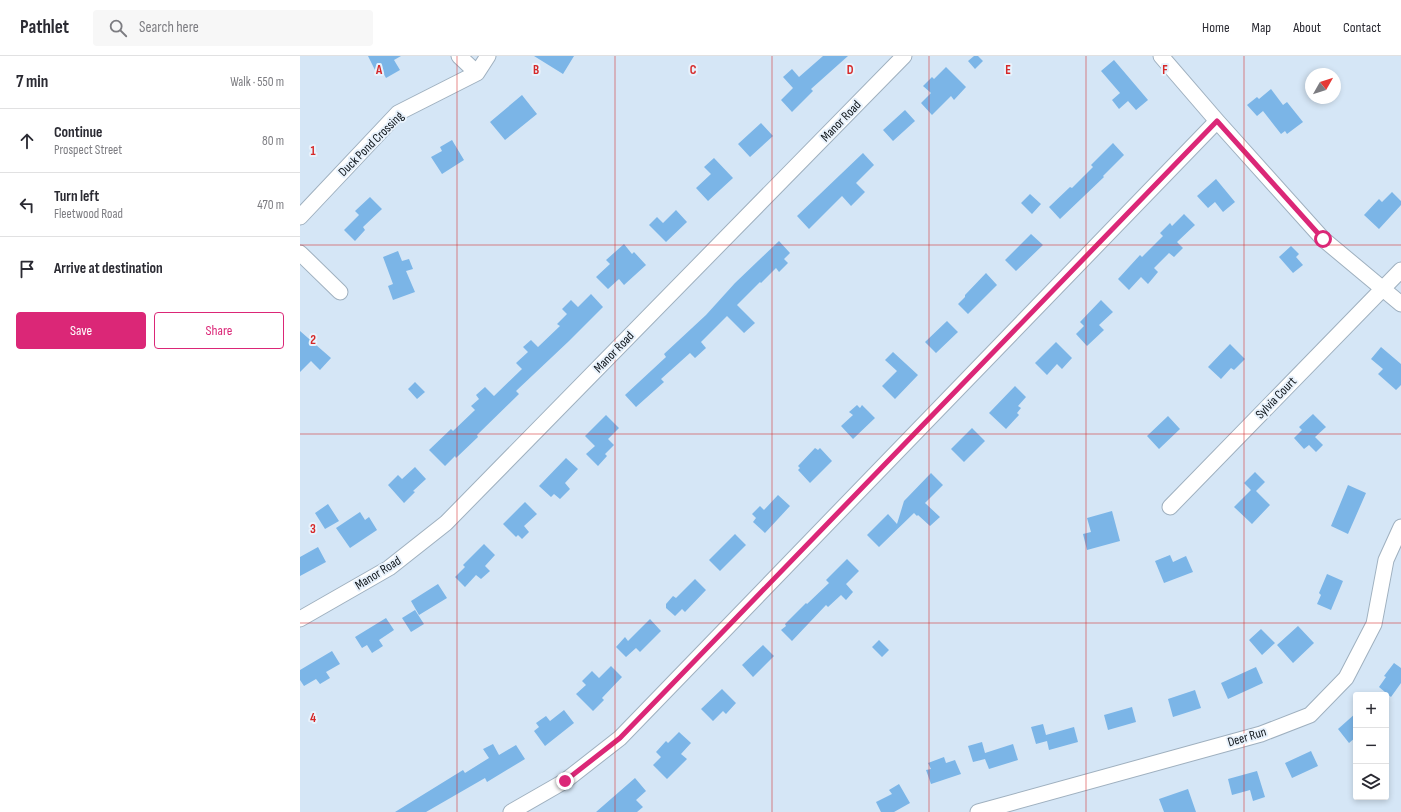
<!DOCTYPE html>
<meta charset="utf-8">
<style>
:root{--surface:#fff;--page:#f7f7f7;--text:#2b2b33;--muted:#7c7c81;--line:#e1e1e2;--accent:#db2777}
body{margin:0;font-family:"Sofia Sans Condensed",sans-serif;background:var(--page);color:var(--text)}
.controls{position:absolute;right:12px;bottom:12px;display:grid;overflow:hidden;border-radius:4px;box-shadow:0 2px 6px #0003}
.controls button{width:36px;height:36px;display:grid;place-items:center;padding:0;border:0;border-bottom:1px solid var(--line);background:var(--surface);color:var(--text);font:20px sans-serif}
.compass{position:absolute;left:1005px;top:12px;width:36px;height:36px;border-radius:50%;background:var(--surface);box-shadow:0 2px 6px #0003;rotate:51deg}
.stop{position:absolute;width:12px;height:12px;margin:-9px;border:3px solid #db2777;border-radius:50%;background:#fff}
.stop.end{background:#db2777;border-color:#fff;box-shadow:0 1px 4px #0008}
.list{margin:0;padding:0;list-style:none}
h2{display:flex;justify-content:space-between;align-items:center;height:52px;margin:0;padding:0 16px;font-size:17px}
h2 small{font-size:13px;font-weight:400;color:var(--muted)}
.list li{display:grid;grid-template-columns:26px 1fr auto;gap:12px;align-items:center;box-sizing:border-box;height:64px;padding:0 16px;border-top:1px solid var(--line)}
.list b{display:block;font-size:15px;white-space:nowrap}
.list p{margin:0;font-size:13px;white-space:nowrap;color:var(--muted)}
.list em{font-size:13px;font-style:normal;color:var(--muted)}
.actions{display:flex;gap:8px;padding:12px 16px}
.actions a{flex:1;padding:9px 0;border:1px solid var(--accent);border-radius:4px;text-align:center;font-size:14px;color:var(--accent)}
.actions .main{background:var(--accent);color:#fff}
.icon{flex:none;width:22px;height:22px;fill:none;stroke:currentColor;stroke-width:2;stroke-linecap:round;stroke-linejoin:round}
.map{position:relative;flex:none;width:1101px;height:756px;overflow:hidden}
header{display:flex;align-items:center;gap:24px;box-sizing:border-box;height:56px;padding:0 20px;background:var(--surface);border-bottom:1px solid var(--line)}
header strong{font-size:19px}
nav{display:flex;gap:22px;margin-inline-start:auto;font-size:14px}
.search{width:280px;height:36px;background:var(--page);display:flex;align-items:center;gap:10px;box-sizing:border-box;padding:0 14px;border-radius:4px;color:var(--muted);font-size:15px}
main{display:flex}
aside{flex:1;background:var(--surface)}
.map>svg:first-child{display:block}
.building{fill:#7bb5e7}
.lines{fill:none;stroke-linecap:round;stroke-linejoin:round}
.minor-casing{stroke:#9fb0bf;stroke-width:17}
.minor{stroke:#fff;stroke-width:15}
.route{stroke:#db2777;stroke-width:5}
.grid{fill:none;stroke:#d62828;stroke-width:1;stroke-opacity:0.55}
.labels{text-anchor:middle;dominant-baseline:central;stroke-width:4;stroke-linejoin:round;paint-order:stroke}
.street-label{font-size:13px;fill:#0e1419;stroke:#e8f2fc}
.grid-label{font-size:13px;text-anchor:middle;font-weight:bold;fill:#d62828;stroke:#e8f2fc;stroke-width:4;stroke-linejoin:round;paint-order:stroke}
</style>
<header>
<strong>Pathlet</strong>
<div class="search"><svg class="icon" aria-label="search" viewBox="0 0 24 24"><circle cx="10" cy="10" r="6"/><path d="M15 15l6 6"/></svg>Search here</div>
<nav><a>Home</a><a>Map</a><a>About</a><a>Contact</a></nav>
</header>
<main>
<aside>
<h2>7 min<small>Walk · 550 m</small></h2>
<ul class="list">
<li><svg class="icon" aria-label="ahead" viewBox="0 0 24 24"><path d="M12 20V5M6 11l6-6 6 6"/></svg><div><b>Continue</b><p>Prospect Street</p></div><em>80 m</em></li>
<li><svg class="icon" aria-label="left" viewBox="0 0 24 24"><path d="M17 20v-9H6M10 6l-5 5 5 5"/></svg><div><b>Turn left</b><p>Fleetwood Road</p></div><em>470 m</em></li>
<li><svg class="icon" aria-label="arrive" viewBox="0 0 24 24"><path d="M6 21V4h12l-3 4 3 4H6"/></svg><div><b>Arrive at destination</b></div></li>
</ul>
<div class="actions"><a class="main">Save</a><a>Share</a></div>
</aside>
<div class="map">
<svg width="1101" height="756" viewBox="0 0 1101 756">
<rect width="100%" height="100%" fill="#d5e6f6"/>
<path class="building" d="M 68,0 L 101,0 L 94,4 L 100,14 L 86,22 L 80,11 L 75,14 Z
M 234,0 L 274,0 L 263,18 Z
M 523,0 L 548,0 L 511,33 L 513,35 L 492,56 L 481,44 L 493,32 L 483,21 L 492,13 L 499,21 Z
M 674,0 L 678,0 L 683,5 L 675,13 L 668,5 Z
M 814,4 L 848,44 L 836,54 L 828,45 L 819,53 L 812,44 L 820,37 L 801,15 Z
M 646,11 L 666,31 L 654,44 L 651,40 L 632,59 L 621,47 L 631,37 L 623,30 L 632,21 L 634,23 Z
M 971,33 L 983,49 L 987,46 L 1003,66 L 987,78 L 985,75 L 981,78 L 963,55 L 957,60 L 947,49 L 957,41 L 959,43 Z
M 222,39 L 237,58 L 205,84 L 190,66 Z
M 605,54 L 615,65 L 593,85 L 583,74 Z
M 461,67 L 473,80 L 450,101 L 438,88 Z
M 152,84 L 164,104 L 142,118 L 131,101 L 142,95 L 140,91 Z
M 813,87 L 824,99 L 803,120 L 804,121 L 760,163 L 749,151 L 770,131 L 772,132 L 793,111 L 791,109 Z
M 563,97 L 574,109 L 556,127 L 565,136 L 551,150 L 542,140 L 509,173 L 497,160 Z
M 414,102 L 433,122 L 408,145 L 396,132 L 411,118 L 404,111 Z
M 916,123 L 935,146 L 923,156 L 915,146 L 908,152 L 897,140 Z
M 1092,136 L 1101,145 L 1101,149 L 1079,173 L 1064,159 L 1079,143 L 1082,146 Z
M 730,138 L 741,148 L 732,158 L 721,147 Z
M 70,141 L 82,153 L 63,171 L 65,174 L 55,185 L 44,174 L 59,159 L 55,155 Z
M 376,154 L 387,166 L 366,186 L 349,169 L 357,161 L 363,167 Z
M 884,158 L 895,169 L 877,186 L 883,192 L 874,201 L 869,197 L 854,212 L 858,216 L 848,228 L 841,221 L 829,234 L 818,223 L 840,199 L 842,201 L 863,180 L 860,177 L 870,167 L 872,170 Z
M 731,178 L 743,189 L 716,215 L 705,204 Z
M 479,185 L 490,197 L 484,203 L 488,207 L 479,216 L 476,212 L 461,227 L 460,226 L 437,249 L 455,267 L 444,277 L 427,260 L 401,286 L 406,292 L 395,302 L 390,297 L 361,323 L 364,326 L 336,351 L 325,339 L 366,301 L 364,298 L 406,259 L 435,227 Z
M 324,188 L 332,198 L 334,196 L 346,209 L 324,229 L 319,223 L 308,233 L 296,221 L 310,208 L 306,204 Z
M 991,190 L 999,198 L 996,201 L 1003,209 L 993,217 L 979,201 Z
M 98,195 L 102,205 L 109,203 L 113,213 L 106,215 L 115,236 L 93,244 L 88,230 L 93,228 L 83,201 Z
M 686,217 L 697,229 L 668,258 L 658,248 L 665,241 L 665,239 Z
M 291,238 L 303,251 L 269,285 L 216,335 L 219,338 L 177,379 L 178,381 L 156,402 L 155,400 L 145,410 L 129,394 L 151,373 L 153,375 L 175,354 L 171,350 L 179,343 L 176,339 L 185,331 L 194,340 L 222,313 L 216,307 L 228,296 L 223,291 L 231,284 L 238,291 L 260,270 L 257,268 L 267,258 L 262,253 L 271,244 L 278,251 Z
M 801,244 L 813,256 L 799,269 L 804,274 L 787,290 L 776,278 L 784,270 L 780,266 Z
M 647,265 L 658,276 L 636,297 L 625,286 Z
M 0,275 L 31,302 L 20,314 L 11,305 L 0,316 Z
M 756,286 L 772,302 L 762,313 L 757,308 L 747,319 L 735,307 Z
M 930,288 L 945,303 L 934,314 L 931,312 L 921,323 L 908,311 Z
M 1081,291 L 1101,308 L 1101,329 L 1096,334 L 1078,318 L 1083,313 L 1071,303 Z
M 593,296 L 618,319 L 595,343 L 582,330 L 597,315 L 585,304 Z
M 115,326 L 125,336 L 117,343 L 108,333 Z
M 715,330 L 726,341 L 718,350 L 721,352 L 717,357 L 719,359 L 706,373 L 689,357 Z
M 557,349 L 560,352 L 562,349 L 575,362 L 553,383 L 541,370 L 553,359 L 549,356 Z
M 1013,358 L 1026,371 L 1015,381 L 1023,389 L 1016,396 L 1009,389 L 1004,393 L 994,382 L 1002,374 L 999,371 Z
M 306,359 L 319,372 L 308,383 L 314,389 L 305,398 L 307,400 L 298,410 L 286,398 L 295,390 L 285,380 Z
M 868,360 L 880,373 L 859,393 L 847,380 Z
M 672,372 L 685,385 L 664,406 L 651,393 Z
M 515,392 L 518,394 L 520,392 L 532,405 L 510,427 L 498,414 L 500,412 L 498,410 Z
M 266,402 L 278,413 L 265,427 L 270,433 L 260,443 L 254,438 L 251,441 L 239,430 Z
M 115,411 L 126,423 L 113,435 L 115,436 L 104,447 L 88,429 L 98,419 L 102,423 Z
M 955,416 L 965,426 L 956,435 L 970,449 L 952,468 L 934,451 L 951,434 L 944,427 Z
M 631,417 L 643,429 L 625,447 L 640,461 L 630,470 L 618,459 L 617,460 L 614,457 L 579,491 L 567,479 L 588,458 L 597,468 L 604,445 Z
M 1048,429 L 1066,437 L 1048,478 L 1031,470 Z
M 478,439 L 490,450 L 465,477 L 453,466 L 456,462 L 452,458 L 460,450 L 464,454 Z
M 225,446 L 237,458 L 224,470 L 229,476 L 222,483 L 218,479 L 216,481 L 203,468 Z
M 28,448 L 39,465 L 25,473 L 15,457 Z
M 812,455 L 820,485 L 787,494 L 783,478 L 791,476 L 787,462 Z
M 60,456 L 65,464 L 69,461 L 77,474 L 50,492 L 36,472 Z
M 435,478 L 446,489 L 420,515 L 409,504 Z
M 184,488 L 195,499 L 185,510 L 190,515 L 181,523 L 176,519 L 165,531 L 155,521 L 165,511 L 163,509 Z
M 18,491 L 26,506 L 0,520 L 0,501 Z
M 870,499 L 873,506 L 886,500 L 893,516 L 864,527 L 855,505 Z
M 547,503 L 559,515 L 546,528 L 553,536 L 546,544 L 541,539 L 528,551 L 526,549 L 492,585 L 481,574 L 486,570 L 485,568 L 506,547 L 507,548 L 529,527 L 526,524 Z
M 1027,518 L 1043,525 L 1031,554 L 1017,548 L 1021,539 L 1019,537 Z
M 395,523 L 406,534 L 385,556 L 382,553 L 375,560 L 366,552 L 366,548 L 373,540 L 376,542 Z
M 138,528 L 147,542 L 119,559 L 111,545 Z
M 115,554 L 124,568 L 111,576 L 102,562 Z
M 86,562 L 94,574 L 79,584 L 83,590 L 72,597 L 67,589 L 62,592 L 55,581 Z
M 350,563 L 361,575 L 340,596 L 336,592 L 326,601 L 316,591 L 325,581 L 328,585 Z
M 998,570 L 1014,587 L 993,607 L 977,589 Z
M 961,573 L 975,587 L 962,599 L 949,584 Z
M 579,584 L 589,594 L 582,601 L 572,591 Z
M 463,589 L 474,600 L 453,621 L 442,609 Z
M 32,595 L 40,608 L 26,616 L 30,622 L 20,628 L 16,623 L 4,630 L 0,624 L 0,614 Z
M 1094,607 L 1101,612 L 1101,627 L 1091,641 L 1079,631 L 1086,621 L 1084,620 Z
M 311,610 L 322,621 L 302,642 L 304,644 L 293,655 L 276,638 L 286,629 L 282,625 L 292,615 L 299,622 Z
M 956,611 L 963,627 L 928,643 L 921,627 Z
M 422,633 L 436,647 L 426,658 L 423,655 L 413,665 L 401,653 Z
M 895,634 L 901,652 L 873,661 L 868,643 Z
M 832,651 L 836,666 L 808,674 L 804,659 Z
M 264,654 L 274,667 L 245,690 L 234,675 L 239,671 L 236,667 L 246,660 L 250,665 Z
M 1056,657 L 1056,681 L 1049,687 L 1038,673 Z
M 743,668 L 746,679 L 774,671 L 778,686 L 749,694 L 747,685 L 736,688 L 731,671 Z
M 379,676 L 391,687 L 381,698 L 387,703 L 367,723 L 353,709 L 361,701 L 356,696 L 366,685 L 368,687 Z
M 682,686 L 685,697 L 713,688 L 718,704 L 689,713 L 685,703 L 673,706 L 668,690 Z
M 193,688 L 199,699 L 216,689 L 225,703 L 187,726 L 185,722 L 126,756 L 95,756 L 163,714 L 165,717 L 189,702 L 183,693 Z
M 1011,695 L 1018,710 L 992,722 L 985,707 Z
M 644,701 L 646,707 L 655,704 L 661,718 L 631,728 L 626,714 L 631,713 L 628,707 Z
M 957,715 L 965,741 L 953,745 L 950,734 L 932,739 L 928,723 Z
M 335,722 L 346,735 L 336,744 L 343,751 L 337,756 L 296,756 Z
M 599,728 L 610,747 L 594,756 L 581,756 L 576,746 L 592,738 L 589,734 Z
M 888,733 L 896,756 L 864,756 L 859,743 Z"/>
<g class="lines">
<g class="minor-casing">
<path id="minor" d="M 159,0 L 177,17
M 861,0 L 917,65 L 1023,183 L 1101,248
M 0,161 L 98,57 L 177,17 L 188,0
M 0,197 L 40,236
M 870,451 L 1101,214
M 0,563 L 89,512 L 146,467 L 604,0
M 211,756 L 265,725 L 320,682 L 917,65
M 678,756 L 961,678 L 1010,659 L 1046,622 L 1074,568 L 1086,504 L 1101,471"/>
</g>
<use href="#minor" class="minor"/>
</g>
<g class="lines">
<path class="route" d="M 265,725 L 320,682 L 917,65 L 1023,183"/>
</g>
<path class="grid" d="M 157,0 L 157,756M 315,0 L 315,756M 472,0 L 472,756M 629,0 L 629,756M 786,0 L 786,756M 944,0 L 944,756M 0,189 L 1101,189M 0,378 L 1101,378M 0,567 L 1101,567"/>
<g class="labels">
<g class="street-label">
<text transform="translate(541 65) rotate(-46)">Manor Road</text>
<text transform="translate(71 88) rotate(-45)">Duck Pond Crossing</text>
<text transform="translate(314 296) rotate(-46)">Manor Road</text>
<text transform="translate(976 342) rotate(-46)">Sylvia Court</text>
<text transform="translate(78 517) rotate(-32)">Manor Road</text>
<text transform="translate(947 681) rotate(-17)">Deer Run</text>
</g>
</g>
<g class="grid-label">
<text x="79" y="18">A</text>
<text x="236" y="18">B</text>
<text x="393" y="18">C</text>
<text x="550" y="18">D</text>
<text x="708" y="18">E</text>
<text x="865" y="18">F</text>
<text x="13" y="99">1</text>
<text x="13" y="288">2</text>
<text x="13" y="477">3</text>
<text x="13" y="666">4</text>
</g>
</svg>
<div class="controls">
<button>+</button>
<button>−</button>
<button><svg class="icon" aria-label="layers" viewBox="0 0 24 24"><path d="M12 4l9 5-9 5-9-5zM3 14l9 5 9-5"/></svg></button>
</div>
<svg class="compass" viewBox="-18 -18 36 36"><path d="M0-13l5 13h-10z" fill="#e53935"/><path d="M0 13l5-13h-10z" fill="#7c7c81"/></svg>
<div class="stop" style="left:1023px;top:183px"></div>
<div class="stop end" style="left:265px;top:725px"></div>
</div>
</main>
